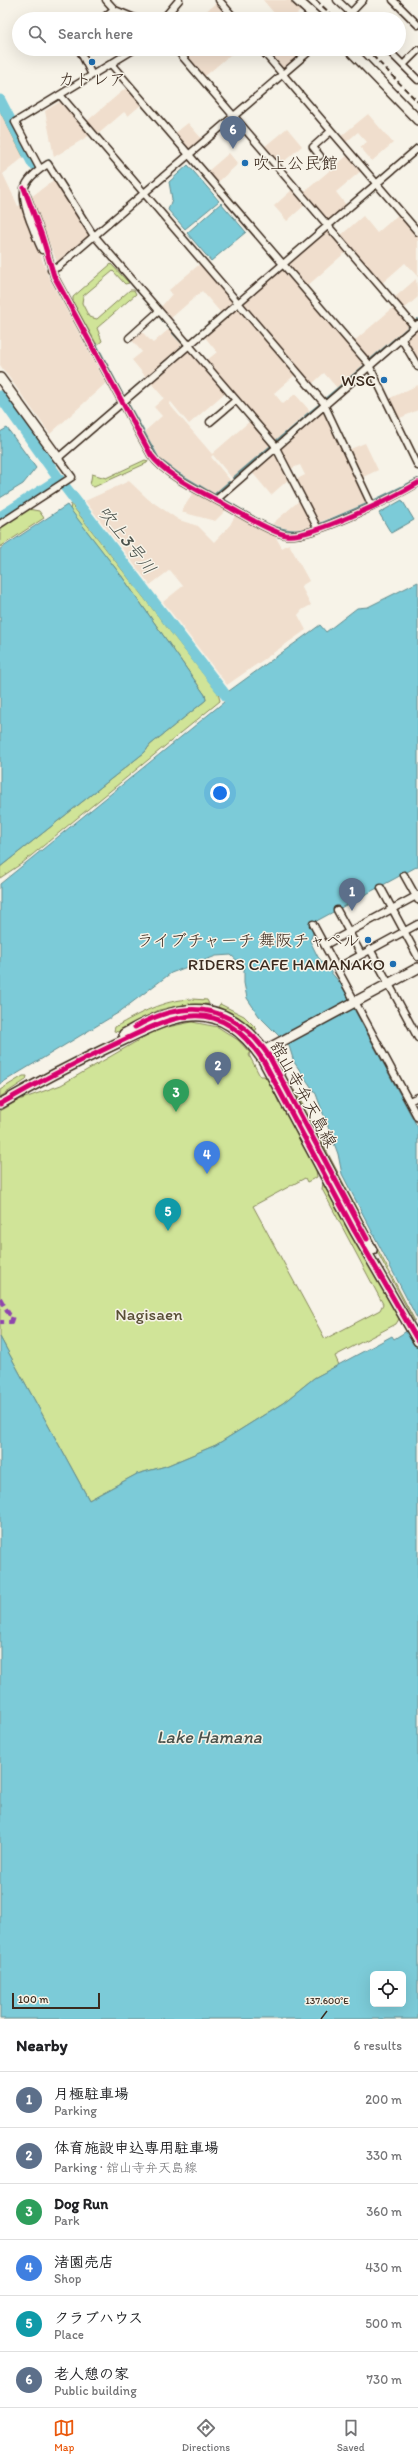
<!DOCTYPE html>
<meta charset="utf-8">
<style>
:root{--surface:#fff;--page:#f2f2f2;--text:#202124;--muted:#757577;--line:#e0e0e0;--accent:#ea580c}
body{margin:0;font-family:Itim,"Klee One",sans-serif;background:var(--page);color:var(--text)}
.controls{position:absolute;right:12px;bottom:12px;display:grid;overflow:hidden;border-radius:6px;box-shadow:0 4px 16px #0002}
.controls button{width:36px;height:36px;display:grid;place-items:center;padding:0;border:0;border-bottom:1px solid var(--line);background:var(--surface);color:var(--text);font:20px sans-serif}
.scale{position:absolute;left:12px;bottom:10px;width:88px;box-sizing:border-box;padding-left:4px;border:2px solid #3b2a1e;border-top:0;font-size:11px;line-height:14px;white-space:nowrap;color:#3b2a1e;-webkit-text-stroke:3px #f7f3e8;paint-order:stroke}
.you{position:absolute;left:220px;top:793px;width:14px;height:14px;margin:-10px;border:3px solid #fff;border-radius:50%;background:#1a73e8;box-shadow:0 0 0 6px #1a73e833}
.badge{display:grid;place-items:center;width:26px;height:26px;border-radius:50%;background:var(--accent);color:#fff;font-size:13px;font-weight:700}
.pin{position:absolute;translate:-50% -33px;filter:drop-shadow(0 1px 2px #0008)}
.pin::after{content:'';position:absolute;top:21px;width:14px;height:12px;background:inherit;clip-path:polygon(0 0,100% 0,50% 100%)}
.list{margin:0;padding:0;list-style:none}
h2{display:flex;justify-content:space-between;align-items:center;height:52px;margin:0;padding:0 16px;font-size:17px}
h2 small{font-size:13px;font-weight:400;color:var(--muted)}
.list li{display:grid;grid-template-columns:26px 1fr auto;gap:12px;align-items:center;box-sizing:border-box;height:56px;padding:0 16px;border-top:1px solid var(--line)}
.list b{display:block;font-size:15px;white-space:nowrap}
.list p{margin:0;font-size:13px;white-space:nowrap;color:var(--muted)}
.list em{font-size:13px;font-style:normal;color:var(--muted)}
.icon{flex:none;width:22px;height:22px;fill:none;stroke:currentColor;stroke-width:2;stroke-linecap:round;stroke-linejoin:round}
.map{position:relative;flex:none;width:418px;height:2019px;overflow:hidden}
.search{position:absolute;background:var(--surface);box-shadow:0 4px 16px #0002;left:12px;right:12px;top:12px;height:44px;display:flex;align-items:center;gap:10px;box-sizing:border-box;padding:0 14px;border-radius:22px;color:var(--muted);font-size:15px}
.sheet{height:388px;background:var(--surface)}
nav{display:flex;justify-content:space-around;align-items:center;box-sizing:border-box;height:56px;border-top:1px solid var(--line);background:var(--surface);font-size:11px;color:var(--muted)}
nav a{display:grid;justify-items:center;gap:2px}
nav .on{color:var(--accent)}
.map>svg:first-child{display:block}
.built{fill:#f0decd}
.green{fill:#d0e498;stroke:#86875b}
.water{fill:#7ccbd8;stroke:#628b8e;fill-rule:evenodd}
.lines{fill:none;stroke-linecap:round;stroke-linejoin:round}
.stream{stroke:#628b8e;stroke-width:2}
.river{stroke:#7ccbd8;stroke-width:11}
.street-casing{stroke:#3b2a1e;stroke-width:9}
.secondary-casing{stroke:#3b2a1e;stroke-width:12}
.street{stroke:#f7f3e8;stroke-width:6}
.secondary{stroke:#f7f3e8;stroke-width:9}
.rail{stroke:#3b2a1e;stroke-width:2;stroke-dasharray:6 3;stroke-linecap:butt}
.quiet{stroke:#8e44ad;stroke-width:4;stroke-dasharray:8 4;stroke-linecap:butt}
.cycleway-casing{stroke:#f7f3e8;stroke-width:8}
.cycleway{stroke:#d6006c;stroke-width:5}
.ticks{fill:none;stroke:#3b2a1e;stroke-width:1.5}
.poi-dot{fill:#1f6fb2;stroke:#f7f3e8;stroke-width:1.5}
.labels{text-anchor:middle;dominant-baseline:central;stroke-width:3;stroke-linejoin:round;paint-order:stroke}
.poi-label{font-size:17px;fill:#3b2a1e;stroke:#f7f3e8;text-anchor:end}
.street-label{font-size:17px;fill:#3b2a1e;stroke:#f7f3e8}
.park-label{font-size:17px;fill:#594f36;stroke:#f7f3e8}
.water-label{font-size:18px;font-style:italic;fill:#4b524c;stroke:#f7f3e8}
.ticks-label{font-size:10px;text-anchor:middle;fill:#3b2a1e;stroke:#f7f3e8;stroke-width:3;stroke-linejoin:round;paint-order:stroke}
</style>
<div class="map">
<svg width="418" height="2019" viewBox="0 0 418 2019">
<rect width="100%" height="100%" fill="#f7f3e8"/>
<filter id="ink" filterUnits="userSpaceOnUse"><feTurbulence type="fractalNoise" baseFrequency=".025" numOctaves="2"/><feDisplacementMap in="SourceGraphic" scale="8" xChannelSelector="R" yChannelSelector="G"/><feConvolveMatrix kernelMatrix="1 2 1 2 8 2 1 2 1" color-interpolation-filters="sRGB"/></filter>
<g filter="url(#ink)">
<path class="built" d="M 263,0 L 290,0 L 301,10 L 292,19 L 279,19 Z
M 217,2 L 232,19 L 197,19 Z
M 180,49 L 237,49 L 204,77 Z
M 264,49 L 297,49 L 301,54 L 282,70 Z
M 127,87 L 142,104 L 128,116 L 124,112 L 97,135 L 86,122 Z
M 61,101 L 90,135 L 54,157 L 45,111 Z
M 0,111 L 24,157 L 3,174 L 18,206 L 22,205 L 49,278 L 106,383 L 50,434 L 0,365 Z
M 368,114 L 393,143 L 372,161 L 360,147 L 367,142 L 358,132 L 345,143 L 340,137 Z
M 188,123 L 202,139 L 188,150 L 174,134 Z
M 287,128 L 302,146 L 280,165 L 264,147 Z
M 229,153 L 238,164 L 217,183 L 207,172 Z
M 348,155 L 362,170 L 336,192 L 346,205 L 327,221 L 303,193 Z
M 55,179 L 91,237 L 58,265 L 31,197 Z
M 293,189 L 306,204 L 287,221 L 274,206 Z
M 399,214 L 418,236 L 418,277 L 405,263 L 381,284 L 340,236 L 363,216 L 377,233 Z
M 328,229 L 347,251 L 306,287 L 288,264 Z
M 201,263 L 234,301 L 221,313 L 202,291 L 170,319 L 160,308 L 172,294 L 169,290 Z
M 282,269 L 365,363 L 337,388 L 324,373 L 311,385 L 242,305 Z
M 416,279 L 418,297 L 404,309 L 394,298 Z
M 237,307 L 296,374 L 274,393 L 283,404 L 295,394 L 310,411 L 275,441 L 206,361 L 217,352 L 204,336 Z
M 394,307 L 410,325 L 369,360 L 353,342 Z
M 418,327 L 418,362 L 405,340 Z
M 169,329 L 183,345 L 146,377 L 132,360 L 142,352 L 130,338 L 140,330 L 153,343 Z
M 187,350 L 226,392 L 189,424 L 171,402 L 169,404 L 212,454 L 250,421 L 271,445 L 232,478 L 213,455 L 211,457 L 230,480 L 214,494 L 163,462 L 144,432 L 162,416 L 154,407 L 164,398 L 150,382 Z
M 418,385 L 418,410 L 398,419 L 388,399 Z
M 322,410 L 367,503 L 318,523 L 295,480 L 305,475 L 300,465 L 290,469 L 279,449 Z
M 365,443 L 378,470 L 361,478 L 348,450 Z
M 275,452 L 289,479 L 271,495 L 251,471 Z
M 129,481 L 148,499 L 179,520 L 198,526 L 214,542 L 230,525 L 236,514 L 274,534 L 282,548 L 289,544 L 309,581 L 301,586 L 311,605 L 302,610 L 298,615 L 306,630 L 227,685 L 163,602 L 183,586 L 170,570 L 150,585 L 85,501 Z
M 193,493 L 226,510 L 215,521 L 181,512 Z
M 300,500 L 313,526 L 292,531 L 272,524 Z"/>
<path class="green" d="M 0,103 L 26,154 L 25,156 L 23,156 L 0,111 Z
M 111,264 L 129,283 L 125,284 L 113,271 L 83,296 L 82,303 L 89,317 L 97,319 L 130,290 L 134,290 L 136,294 L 97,328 L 102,341 L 97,345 L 73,302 L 73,297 Z
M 145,460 L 148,461 L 147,463 L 94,487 L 90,485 L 92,474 L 106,478 Z
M 71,504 L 218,693 L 220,701 L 21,864 L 0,878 L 0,867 L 145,752 L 150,745 L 206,700 L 205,695 L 123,578 L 70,510 Z
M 28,509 L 39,511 L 44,518 L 0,547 L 0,527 Z
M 192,999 L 207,1000 L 209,1004 L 184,1005 L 159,1010 L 118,1032 L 114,1031 L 115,1027 C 140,1013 163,1000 192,999 Z
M 220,1004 L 244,1016 L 257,1029 L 254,1031 L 220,1009 L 218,1007 Z
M 192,1022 L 218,1027 L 238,1040 L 250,1053 L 249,1055 L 260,1076 L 264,1076 L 269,1081 L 279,1103 L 315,1162 L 317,1177 L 307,1182 L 305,1178 L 253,1206 L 325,1339 L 380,1310 L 383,1304 L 322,1189 L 323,1183 L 399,1319 L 396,1324 L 335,1356 L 339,1365 L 314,1378 L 283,1403 L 216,1445 L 166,1466 L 137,1474 L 89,1500 L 0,1337 L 0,1111 L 19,1100 L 61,1085 L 158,1029 Z
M 23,1076 L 27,1076 L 26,1080 L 0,1097 L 0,1090 Z
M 295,1090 L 414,1319 L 414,1321 L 292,1092 Z"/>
<path class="water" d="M 188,165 L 219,201 L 185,229 L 168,210 L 172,199 L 169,182 Z
M 221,203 L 246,232 L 211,261 L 187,233 Z
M 7,428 L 36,468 L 23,484 L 0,498 L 0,432 Z
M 402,500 L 414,520 L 391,533 L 379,513 Z
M 67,505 L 123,578 L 205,695 L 206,700 L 150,745 L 145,752 L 0,867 L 0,549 Z
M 418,582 L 418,866 L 311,924 L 314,930 L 310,941 L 318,957 L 340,983 L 357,1010 L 355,1011 L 418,1128 L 418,1320 L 342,1174 L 338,1154 L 316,1094 L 294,1062 L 289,1046 L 259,1016 L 247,998 L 244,983 L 244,967 L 231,955 L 216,956 L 171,973 L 118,1013 L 0,1084 L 0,884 L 224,702 L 229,691 L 320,625 L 326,632 L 357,608 L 368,607 Z
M 418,1324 L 418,2019 L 0,2019 L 0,1337 L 89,1500 L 137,1474 L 166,1466 L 216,1445 L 283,1403 L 314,1378 L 392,1336 L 394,1339 ZM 373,1974 L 403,1974 L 403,2004 L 373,2004 Z"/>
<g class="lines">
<path class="stream" d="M 46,162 L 49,160 L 75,200
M 94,239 L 141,295
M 143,297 L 148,303
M 160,317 L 170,329
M 415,322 L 418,319
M 173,333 L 183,344
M 190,340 L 210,323
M 96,344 L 124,397
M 179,349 L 183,346
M 370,360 L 410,326
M 162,364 L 174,354
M 124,397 L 152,373
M 325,399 L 365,365
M 127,402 L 159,459 L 178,473 L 215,495
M 305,416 L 320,404
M 289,431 L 304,418
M 276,441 L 287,432
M 62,451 L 117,403
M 47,463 L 50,460
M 233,478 L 271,446
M 214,495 L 229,482
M 221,498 C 249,513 281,540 313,527
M 76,501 L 79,499
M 373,501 L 418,479
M 320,524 L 367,504"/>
<path class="river" d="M 0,100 L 33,164
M 0,396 L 59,479 L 231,702 L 231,708
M 0,517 L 59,479"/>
<g class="street-casing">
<path id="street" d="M 106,0 L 115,10 L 137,19
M 219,0 L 235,19
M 337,0 L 357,19
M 393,0 L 418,25
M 346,18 L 363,0
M 102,19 L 114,9
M 163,19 L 179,0
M 79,49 L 92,75
M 176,49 L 415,327
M 261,49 L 418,232
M 387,49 L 418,80
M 111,64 L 368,363 L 418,466
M 403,65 L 418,50
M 60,95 L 323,402 L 372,506
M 320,156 L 313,147 L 331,131
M 40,169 L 15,122 L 135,49
M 24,188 L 42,236 L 54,276 L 151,455 C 166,475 194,488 216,500 C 234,509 267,531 286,535 C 310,539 395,497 418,483
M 42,250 C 37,241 34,230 30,221 C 19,191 21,181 48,164 L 92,233 L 274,444 L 318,529
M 51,270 L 58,267 L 312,49
M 129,338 L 159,311
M 401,338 L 418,367
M 210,422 L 236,400
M 216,500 L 418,324
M 0,524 L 72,477 L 58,458 L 418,148
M 404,875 L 418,900
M 381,888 L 418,957
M 337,910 L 361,954
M 313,924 L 418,1118
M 325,945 L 418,895
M 370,949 L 418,1038
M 337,968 L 418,924
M 409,1101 L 418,1097"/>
</g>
<g class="secondary-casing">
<path id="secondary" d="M 297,0 L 318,19
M 349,49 L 418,120
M 0,378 L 58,458
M 124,1034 C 182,1000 227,996 269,1056 L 372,1250
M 260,1053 L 418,968
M 0,1104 C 35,1084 71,1065 107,1048 C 169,1019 214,988 263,1060 L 354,1230 L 418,1341"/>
</g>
<use href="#street" class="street"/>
<use href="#secondary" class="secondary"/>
<path class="rail" d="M 316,0 L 336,19
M 366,49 L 418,102"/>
<path class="quiet" d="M 0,1298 L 9,1314 L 13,1316 L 11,1322 L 0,1322"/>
<g class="cycleway-casing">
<path id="cycleway" d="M 24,188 L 42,236 L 54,276 L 151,455 C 166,475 194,488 216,500 C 234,509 267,531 286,535 C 310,539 395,497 418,483
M 135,1027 C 188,997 234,1005 269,1056 L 367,1239
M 0,1104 C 35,1084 71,1065 107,1048 C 169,1019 214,988 263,1060 L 354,1230 L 418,1341"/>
</g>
<use href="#cycleway" class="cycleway"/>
</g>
</g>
<path class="ticks" d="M 321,2019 L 327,2011"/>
<g class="poi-dot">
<circle cx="92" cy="62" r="4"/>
<circle cx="245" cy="163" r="4"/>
<circle cx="384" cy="380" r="4"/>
<circle cx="368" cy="940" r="4"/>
<circle cx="393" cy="964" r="4"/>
</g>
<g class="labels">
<g class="poi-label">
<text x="92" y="79" text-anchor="middle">カトレア</text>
<text x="253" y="163" text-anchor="start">吹上公民館</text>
<text x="376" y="380">WSC</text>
<text x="360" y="940">ライブチャーチ 舞阪チャペル</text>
<text x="385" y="964">RIDERS CAFE HAMANAKO</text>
</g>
<g class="street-label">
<text transform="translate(304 1094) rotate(61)">舘山寺弁天島線</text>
</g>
<g class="park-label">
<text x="149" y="1314">Nagisaen</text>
</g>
<g class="water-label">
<text transform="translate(127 540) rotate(52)">吹上3号川</text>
<text x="209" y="1737">Lake Hamana</text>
</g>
</g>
<g class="ticks-label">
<text x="327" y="2004">137.600°E</text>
</g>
</svg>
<div class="controls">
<button><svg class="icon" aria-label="locate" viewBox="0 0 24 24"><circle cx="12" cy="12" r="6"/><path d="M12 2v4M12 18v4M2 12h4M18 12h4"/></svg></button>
</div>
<div class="scale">100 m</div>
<div class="you"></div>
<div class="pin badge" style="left:352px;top:911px;background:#5c6f8a">1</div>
<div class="pin badge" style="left:218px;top:1085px;background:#5c6f8a">2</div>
<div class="pin badge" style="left:176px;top:1112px;background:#2e9e5b">3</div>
<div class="pin badge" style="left:207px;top:1174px;background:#3f7fe0">4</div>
<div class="pin badge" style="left:168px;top:1231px;background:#0f9aa8">5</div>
<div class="pin badge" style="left:233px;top:149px;background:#5c6f8a">6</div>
<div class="search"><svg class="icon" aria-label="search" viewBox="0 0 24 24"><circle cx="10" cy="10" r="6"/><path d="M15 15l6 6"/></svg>Search here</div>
</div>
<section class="sheet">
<h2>Nearby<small>6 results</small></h2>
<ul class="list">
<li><span class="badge" style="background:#5c6f8a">1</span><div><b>月極駐車場</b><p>Parking</p></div><em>200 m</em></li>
<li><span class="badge" style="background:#5c6f8a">2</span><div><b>体育施設申込専用駐車場</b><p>Parking · 舘山寺弁天島線</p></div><em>330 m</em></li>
<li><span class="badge" style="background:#2e9e5b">3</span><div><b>Dog Run</b><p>Park</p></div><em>360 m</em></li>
<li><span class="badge" style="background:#3f7fe0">4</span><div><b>渚園売店</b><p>Shop</p></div><em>430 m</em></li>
<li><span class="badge" style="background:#0f9aa8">5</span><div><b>クラブハウス</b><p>Place</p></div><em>500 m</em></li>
<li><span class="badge" style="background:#5c6f8a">6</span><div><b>老人憩の家</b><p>Public building</p></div><em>730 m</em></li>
</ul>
</section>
<nav>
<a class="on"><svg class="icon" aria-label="map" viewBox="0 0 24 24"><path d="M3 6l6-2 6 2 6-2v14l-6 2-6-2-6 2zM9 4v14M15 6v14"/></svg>Map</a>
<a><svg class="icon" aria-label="directions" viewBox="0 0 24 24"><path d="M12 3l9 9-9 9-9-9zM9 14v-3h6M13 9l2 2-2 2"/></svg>Directions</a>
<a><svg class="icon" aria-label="saved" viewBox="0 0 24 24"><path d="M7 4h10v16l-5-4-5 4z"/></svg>Saved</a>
</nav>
